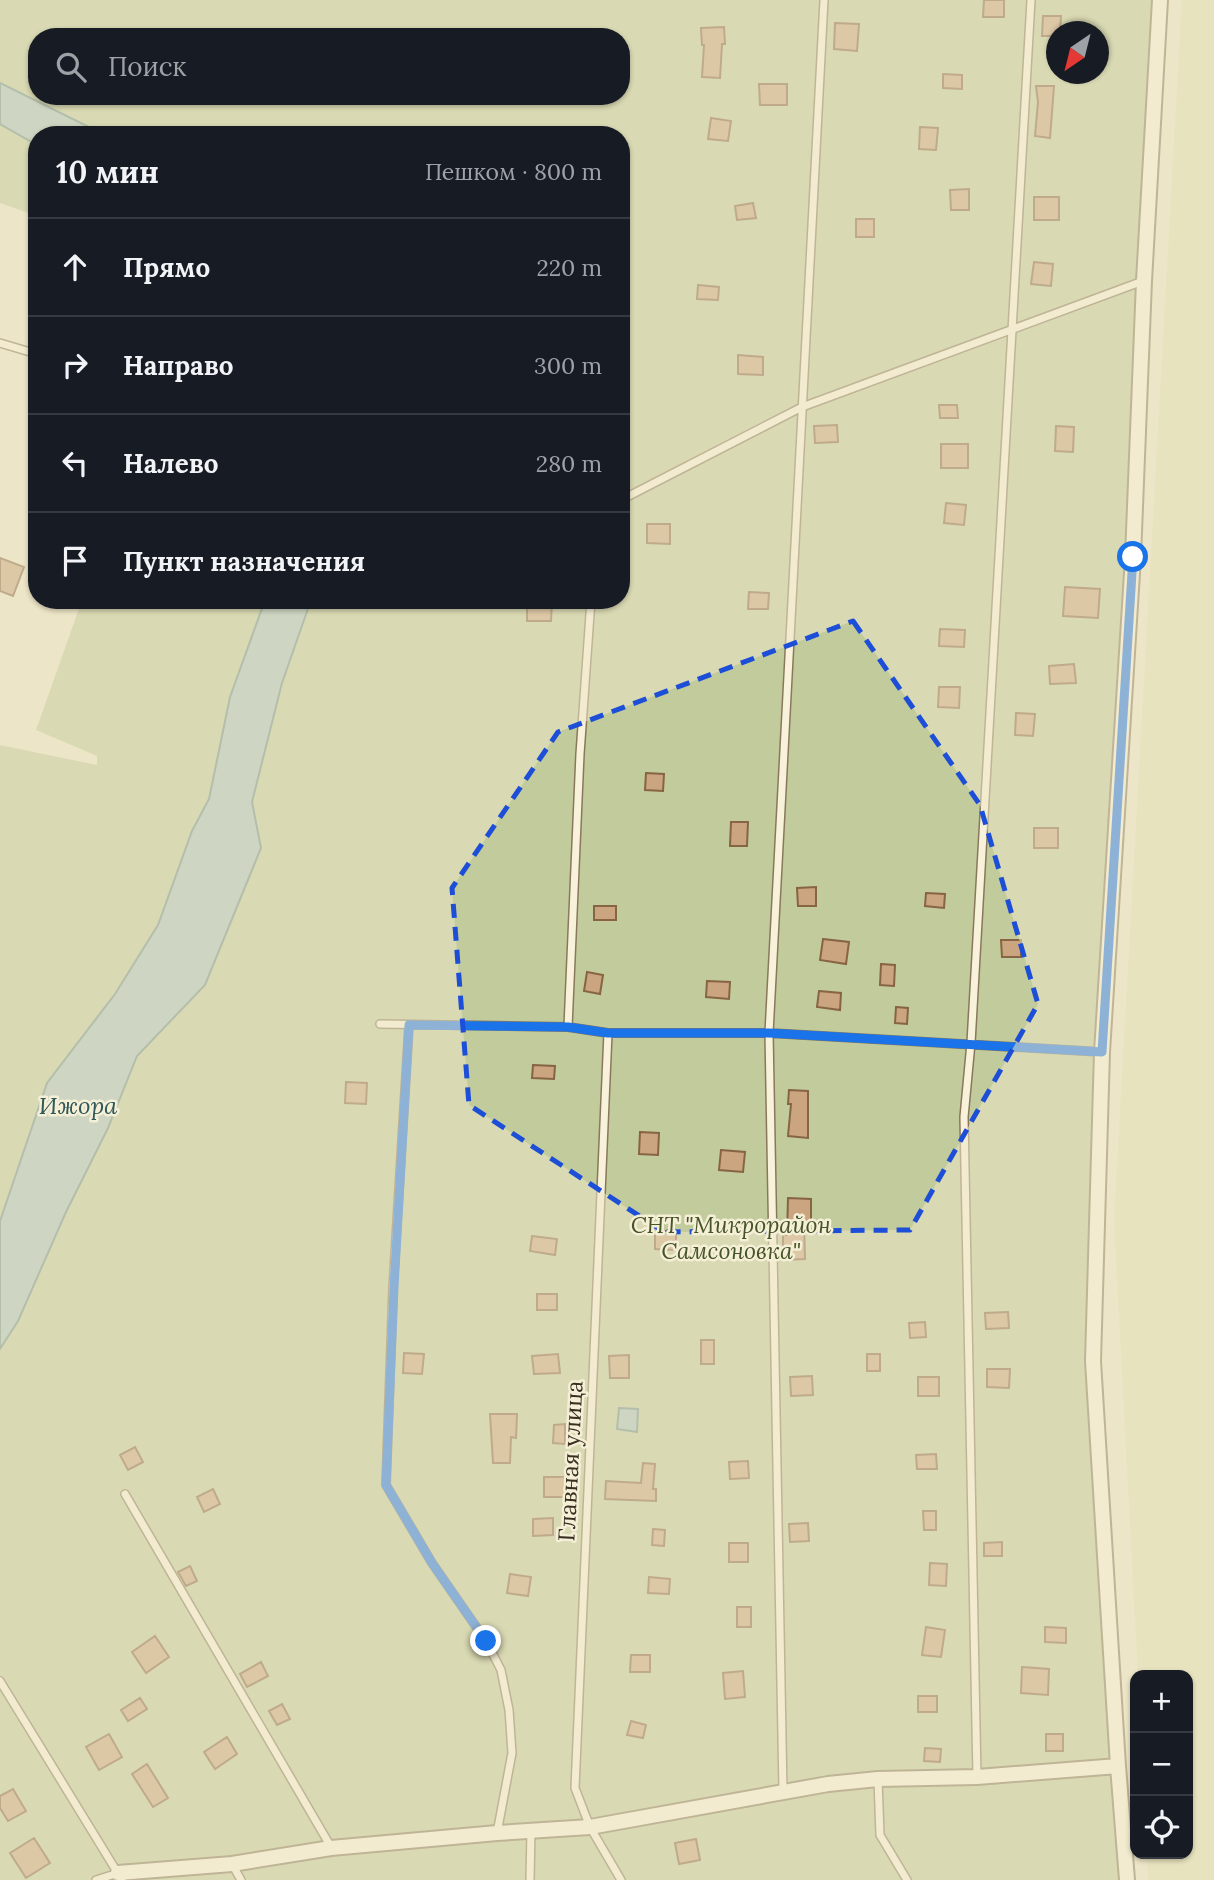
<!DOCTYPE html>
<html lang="ru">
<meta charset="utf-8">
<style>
:root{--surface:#171b24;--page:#242831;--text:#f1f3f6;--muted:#9ea1a6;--line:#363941}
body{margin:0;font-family:Lora,serif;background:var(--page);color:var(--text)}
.controls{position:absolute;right:21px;bottom:21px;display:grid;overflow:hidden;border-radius:14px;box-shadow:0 2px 5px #0004}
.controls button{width:63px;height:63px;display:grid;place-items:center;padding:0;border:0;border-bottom:2px solid var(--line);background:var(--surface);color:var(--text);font:35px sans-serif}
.compass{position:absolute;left:1046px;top:21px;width:63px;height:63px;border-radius:50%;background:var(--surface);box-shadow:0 2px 5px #0004;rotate:215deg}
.stop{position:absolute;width:21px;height:21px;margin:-16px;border:5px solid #1a73e8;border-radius:50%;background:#fff}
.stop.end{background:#1a73e8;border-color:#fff;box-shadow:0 2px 7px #0008}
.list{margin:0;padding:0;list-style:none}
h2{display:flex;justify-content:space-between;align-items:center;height:91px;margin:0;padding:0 28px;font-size:30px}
h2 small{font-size:23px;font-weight:400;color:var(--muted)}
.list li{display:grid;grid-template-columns:46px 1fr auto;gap:21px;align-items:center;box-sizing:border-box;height:98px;padding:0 28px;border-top:2px solid var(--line)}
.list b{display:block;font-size:26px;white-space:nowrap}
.list em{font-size:23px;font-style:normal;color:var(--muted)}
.icon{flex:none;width:38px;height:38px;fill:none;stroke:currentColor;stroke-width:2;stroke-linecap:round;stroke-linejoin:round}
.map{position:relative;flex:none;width:1214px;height:1880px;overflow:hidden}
.search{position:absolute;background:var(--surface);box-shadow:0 2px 5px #0004;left:28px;top:28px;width:602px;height:77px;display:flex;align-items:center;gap:18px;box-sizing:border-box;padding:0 24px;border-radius:28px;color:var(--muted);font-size:26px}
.panel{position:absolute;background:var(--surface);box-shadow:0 2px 5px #0004;left:28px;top:126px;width:602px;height:483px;border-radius:28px}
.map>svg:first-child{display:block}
.farmland{fill:#e3dfb5}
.green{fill:#c2cb9b;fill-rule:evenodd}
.water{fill:#a8c1bc;stroke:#6f908a;stroke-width:2}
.building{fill:#caa57f;stroke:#876444;stroke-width:2}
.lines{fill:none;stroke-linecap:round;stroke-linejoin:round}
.lane-casing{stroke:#89785d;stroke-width:10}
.street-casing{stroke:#89785d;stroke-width:18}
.lane{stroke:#f8f2db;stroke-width:7}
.street{stroke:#f8f2db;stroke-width:14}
.route{stroke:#1a73e8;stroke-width:9}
.marked{fill:none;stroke:#1d4ed8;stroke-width:5;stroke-dasharray:14 9;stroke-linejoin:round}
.labels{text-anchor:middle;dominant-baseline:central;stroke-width:5;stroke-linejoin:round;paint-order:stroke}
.park-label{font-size:23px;font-style:italic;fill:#465528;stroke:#f5efd7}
.street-label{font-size:23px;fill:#392f20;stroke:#f5efd7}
.water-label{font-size:24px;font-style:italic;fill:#305859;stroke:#f5efd7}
</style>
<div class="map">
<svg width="1214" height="1880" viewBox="0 0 1214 1880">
<rect width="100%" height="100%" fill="#ede5c7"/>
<path class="farmland" d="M 1182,0 L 1214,0 L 1214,1880 L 1148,1880 L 1147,1854 L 1188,1854 L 1188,1675 L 1138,1675 L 1114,1220 Z"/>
<path class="green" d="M 0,0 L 1160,0 L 1093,1361 L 1127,1880 L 0,1880 L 0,1349 L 18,1321 L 66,1212 L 108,1128 L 137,1056 L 205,985 L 261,848 L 252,802 L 282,683 L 311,600 L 621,600 L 621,135 L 105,135 L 0,83 ZM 1056,32 L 1098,32 L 1098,74 L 1056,74 ZM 37,37 L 621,37 L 621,96 L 37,96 Z
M 0,124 L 37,145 L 37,216 L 0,203 Z
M 82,600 L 265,600 L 230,697 L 209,799 L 192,831 L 158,925 L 115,994 L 47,1083 L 0,1221 L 0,745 L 97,765 L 97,756 L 36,730 Z"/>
<path class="water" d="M 0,83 L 105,135 L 37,135 L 37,145 L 0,124 Z
M 265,600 L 311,600 L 282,683 L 252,802 L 261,848 L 205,985 L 137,1056 L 108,1128 L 66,1212 L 18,1321 L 0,1349 L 0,1221 L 47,1083 L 115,994 L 158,925 L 192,831 L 209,799 L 230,697 Z
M 619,1408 L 638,1409 L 637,1432 L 617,1429 Z"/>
<path class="building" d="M 984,0 L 1004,0 L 1004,17 L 983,17 Z
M 1043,16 L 1061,16 L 1060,32 L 1056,32 L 1056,36 L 1042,36 Z
M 835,23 L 859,24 L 857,51 L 834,49 Z
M 724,27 L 725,44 L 722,44 L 720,78 L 702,77 L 704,45 L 702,45 L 701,28 Z
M 943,74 L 962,75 L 962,89 L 943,88 Z
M 759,84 L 787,84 L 787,105 L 760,105 Z
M 1036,86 L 1054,86 L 1050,138 L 1035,136 L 1038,102 Z
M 711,118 L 731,121 L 728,141 L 708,139 Z
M 920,127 L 938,128 L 936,150 L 919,149 Z
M 969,189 L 969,210 L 951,210 L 950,190 Z
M 1034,197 L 1059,197 L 1059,220 L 1034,220 Z
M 753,203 L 756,218 L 737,220 L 735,206 Z
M 856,219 L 874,219 L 874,237 L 856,237 Z
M 1034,262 L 1053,264 L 1051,286 L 1031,284 Z
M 698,285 L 719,287 L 718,300 L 697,299 Z
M 738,355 L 763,357 L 763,375 L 738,374 Z
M 939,405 L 957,405 L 958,418 L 940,418 Z
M 837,425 L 838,442 L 815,443 L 814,426 Z
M 1056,426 L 1074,427 L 1073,452 L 1055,451 Z
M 941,444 L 968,444 L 968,468 L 941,468 Z
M 946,503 L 966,505 L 964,525 L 944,523 Z
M 647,524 L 670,524 L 670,544 L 647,543 Z
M 0,558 L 24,567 L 13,596 L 0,591 Z
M 1065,587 L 1100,589 L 1098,618 L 1063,616 Z
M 749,592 L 769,593 L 768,609 L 748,609 Z
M 527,601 L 552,601 L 551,621 L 527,621 Z
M 940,629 L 965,630 L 964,647 L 939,646 Z
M 1074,664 L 1076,683 L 1050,684 L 1049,666 Z
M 939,687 L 960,687 L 959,708 L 938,707 Z
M 1016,713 L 1035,714 L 1033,736 L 1015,735 Z
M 646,773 L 664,774 L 663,791 L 645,790 Z
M 731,822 L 748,822 L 747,846 L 730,846 Z
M 1034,828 L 1058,828 L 1058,848 L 1034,848 Z
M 816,887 L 816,906 L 798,906 L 797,888 Z
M 926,893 L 945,894 L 944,908 L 925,906 Z
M 594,906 L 616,906 L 616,920 L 594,920 Z
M 823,939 L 849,942 L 846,964 L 820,960 Z
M 1001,940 L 1021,940 L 1021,957 L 1002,957 Z
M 881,964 L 895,965 L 894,986 L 880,985 Z
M 587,972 L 603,975 L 600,994 L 584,991 Z
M 707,981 L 730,982 L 729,999 L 706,997 Z
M 819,991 L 841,993 L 840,1010 L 817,1007 Z
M 896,1007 L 908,1008 L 907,1024 L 895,1023 Z
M 533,1065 L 555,1066 L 554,1079 L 532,1078 Z
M 346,1082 L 367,1083 L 366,1104 L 345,1103 Z
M 789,1090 L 808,1091 L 808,1138 L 788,1136 L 791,1104 L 788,1104 Z
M 640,1132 L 659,1133 L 658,1155 L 639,1154 Z
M 721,1150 L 745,1152 L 743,1172 L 719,1170 Z
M 788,1198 L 811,1199 L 811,1223 L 804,1223 L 805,1259 L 783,1260 L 783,1235 L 787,1235 Z
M 655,1231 L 676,1231 L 676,1250 L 655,1249 Z
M 532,1236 L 557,1239 L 555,1255 L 530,1251 Z
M 537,1294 L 557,1294 L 557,1310 L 537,1310 Z
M 1008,1312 L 1009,1328 L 986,1329 L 985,1313 Z
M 925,1322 L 926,1337 L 910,1338 L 909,1323 Z
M 701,1340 L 714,1340 L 714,1364 L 701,1364 Z
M 404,1353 L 424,1354 L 422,1374 L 403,1373 Z
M 558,1354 L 560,1373 L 534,1374 L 532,1356 Z
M 867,1354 L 880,1354 L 880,1371 L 867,1371 Z
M 629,1355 L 629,1378 L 610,1378 L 609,1356 Z
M 987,1369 L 1010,1369 L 1009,1388 L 987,1387 Z
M 812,1376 L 813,1395 L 791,1396 L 790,1377 Z
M 918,1377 L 939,1377 L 939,1396 L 918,1396 Z
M 490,1414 L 517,1414 L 516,1438 L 511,1437 L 510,1463 L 493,1463 Z
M 565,1424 L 565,1444 L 553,1443 L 554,1425 Z
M 135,1447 L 143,1462 L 128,1470 L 120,1455 Z
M 936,1454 L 937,1469 L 917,1469 L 916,1455 Z
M 748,1461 L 749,1478 L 730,1479 L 729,1462 Z
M 643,1463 L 655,1464 L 653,1489 L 656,1489 L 656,1501 L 605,1499 L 606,1481 L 641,1483 Z
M 544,1477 L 564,1477 L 564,1497 L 544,1497 Z
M 213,1489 L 220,1504 L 204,1512 L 197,1497 Z
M 923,1511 L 936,1511 L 936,1530 L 924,1530 Z
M 553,1518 L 553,1535 L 533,1536 L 533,1519 Z
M 808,1523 L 809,1541 L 790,1542 L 789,1524 Z
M 653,1529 L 665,1530 L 664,1546 L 652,1545 Z
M 1002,1542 L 1002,1556 L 984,1556 L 984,1543 Z
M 729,1543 L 748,1543 L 748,1562 L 729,1562 Z
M 930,1563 L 947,1564 L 946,1586 L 929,1585 Z
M 190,1566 L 197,1581 L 186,1586 L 178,1572 Z
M 510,1574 L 531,1577 L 528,1596 L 507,1593 Z
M 649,1577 L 670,1579 L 669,1594 L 648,1593 Z
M 737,1607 L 751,1607 L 751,1627 L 737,1627 Z
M 926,1627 L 945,1630 L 941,1657 L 922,1655 Z
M 1045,1627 L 1066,1628 L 1066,1643 L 1045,1642 Z
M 155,1636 L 169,1657 L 146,1673 L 132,1652 Z
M 631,1655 L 650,1655 L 650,1672 L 630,1672 Z
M 261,1662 L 268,1676 L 247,1687 L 240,1674 Z
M 1022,1667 L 1049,1669 L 1048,1695 L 1021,1693 Z
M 743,1671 L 745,1697 L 725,1699 L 723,1673 Z
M 918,1696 L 937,1696 L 937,1712 L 918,1712 Z
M 140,1698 L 147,1709 L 128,1721 L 121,1710 Z
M 282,1704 L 290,1719 L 277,1725 L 269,1711 Z
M 631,1721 L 646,1725 L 643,1738 L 627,1735 Z
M 109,1734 L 122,1757 L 99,1770 L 86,1747 Z
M 1046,1734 L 1063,1734 L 1063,1751 L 1046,1751 Z
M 227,1737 L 237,1754 L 215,1769 L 204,1752 Z
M 925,1748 L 941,1749 L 940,1762 L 924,1761 Z
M 147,1764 L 168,1798 L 153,1807 L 132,1774 Z
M 13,1789 L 26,1811 L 8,1821 L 0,1808 L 0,1796 Z
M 34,1838 L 50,1863 L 26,1878 L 10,1853 Z
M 696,1839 L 700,1860 L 679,1864 L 675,1843 Z"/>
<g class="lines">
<g class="lane-casing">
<path id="lane" d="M 0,343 L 37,354
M 621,500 L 802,407 L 1143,281
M 380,1024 L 568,1027 L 608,1033 L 769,1033 L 1102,1052
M 409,1025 L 393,1287 L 386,1485 L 432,1563 L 486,1641 L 501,1670 L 509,1710 L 512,1753 L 497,1833
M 568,1027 L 580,754 L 591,600
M 608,1033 L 575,1788 L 590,1827 L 621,1880
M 125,1494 L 331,1847
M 0,1681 L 122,1880
M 977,1777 L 964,1117 L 971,1043 L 1031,0
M 878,1780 L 880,1835 L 907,1880
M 783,1792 L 769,1033 L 824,0
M 232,1864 L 241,1880
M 96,1880 L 118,1873
M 530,1880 L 531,1830"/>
</g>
<g class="street-casing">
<path id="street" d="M 118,1873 L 232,1864 L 331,1848 L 497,1833 L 590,1827 L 828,1784 L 878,1779 L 977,1777 L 1118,1766
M 1127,1880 L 1118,1766 L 1093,1361 L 1102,1052 L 1133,557 L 1144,281 L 1160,0"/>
</g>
<use href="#lane" class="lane"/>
<use href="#street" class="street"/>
</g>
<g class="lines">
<path class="route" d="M 486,1641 L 432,1563 L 386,1485 L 394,1287 L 409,1025 L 568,1027 L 608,1033 L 769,1033 L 1102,1052 L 1133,557"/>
</g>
<path d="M0 0H1214V1880H0ZM 853,621 L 980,805 L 1038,1004 L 910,1230 L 664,1232 L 469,1105 L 452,888 L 558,732 Z" fill="#ede5c7" fill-opacity=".55" fill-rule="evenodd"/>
<path class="marked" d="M 853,621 L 980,805 L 1038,1004 L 910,1230 L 664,1232 L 469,1105 L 452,888 L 558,732 Z"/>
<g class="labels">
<g class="park-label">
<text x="731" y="1224">СНТ "Микрорайон<tspan x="731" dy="26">Самсоновка"</tspan></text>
</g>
<g class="street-label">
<text transform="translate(570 1461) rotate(-87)">Главная улица</text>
</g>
<g class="water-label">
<text x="78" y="1105">Ижора</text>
</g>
</g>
</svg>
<div class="controls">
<button>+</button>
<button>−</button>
<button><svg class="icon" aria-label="locate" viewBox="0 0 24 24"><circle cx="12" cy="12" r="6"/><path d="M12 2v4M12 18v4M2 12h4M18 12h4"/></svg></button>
</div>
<svg class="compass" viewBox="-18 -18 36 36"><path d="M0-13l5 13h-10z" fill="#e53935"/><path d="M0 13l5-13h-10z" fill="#9ea1a6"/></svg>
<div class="stop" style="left:1133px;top:557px"></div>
<div class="stop end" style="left:486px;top:1641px"></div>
<div class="search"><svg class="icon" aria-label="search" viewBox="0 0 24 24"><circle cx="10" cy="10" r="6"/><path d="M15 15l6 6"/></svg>Поиск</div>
<section class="panel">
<h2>10 мин<small>Пешком · 800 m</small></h2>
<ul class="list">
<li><svg class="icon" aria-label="ahead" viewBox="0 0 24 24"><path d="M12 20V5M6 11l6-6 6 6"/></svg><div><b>Прямо</b></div><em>220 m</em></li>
<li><svg class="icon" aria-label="right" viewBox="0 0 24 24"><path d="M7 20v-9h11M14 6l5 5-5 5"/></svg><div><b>Направо</b></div><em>300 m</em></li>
<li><svg class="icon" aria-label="left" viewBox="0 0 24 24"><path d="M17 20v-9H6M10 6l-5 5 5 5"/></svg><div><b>Налево</b></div><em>280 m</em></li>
<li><svg class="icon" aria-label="arrive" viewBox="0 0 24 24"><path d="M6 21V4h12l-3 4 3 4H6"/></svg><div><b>Пункт назначения</b></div></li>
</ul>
</section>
</div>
